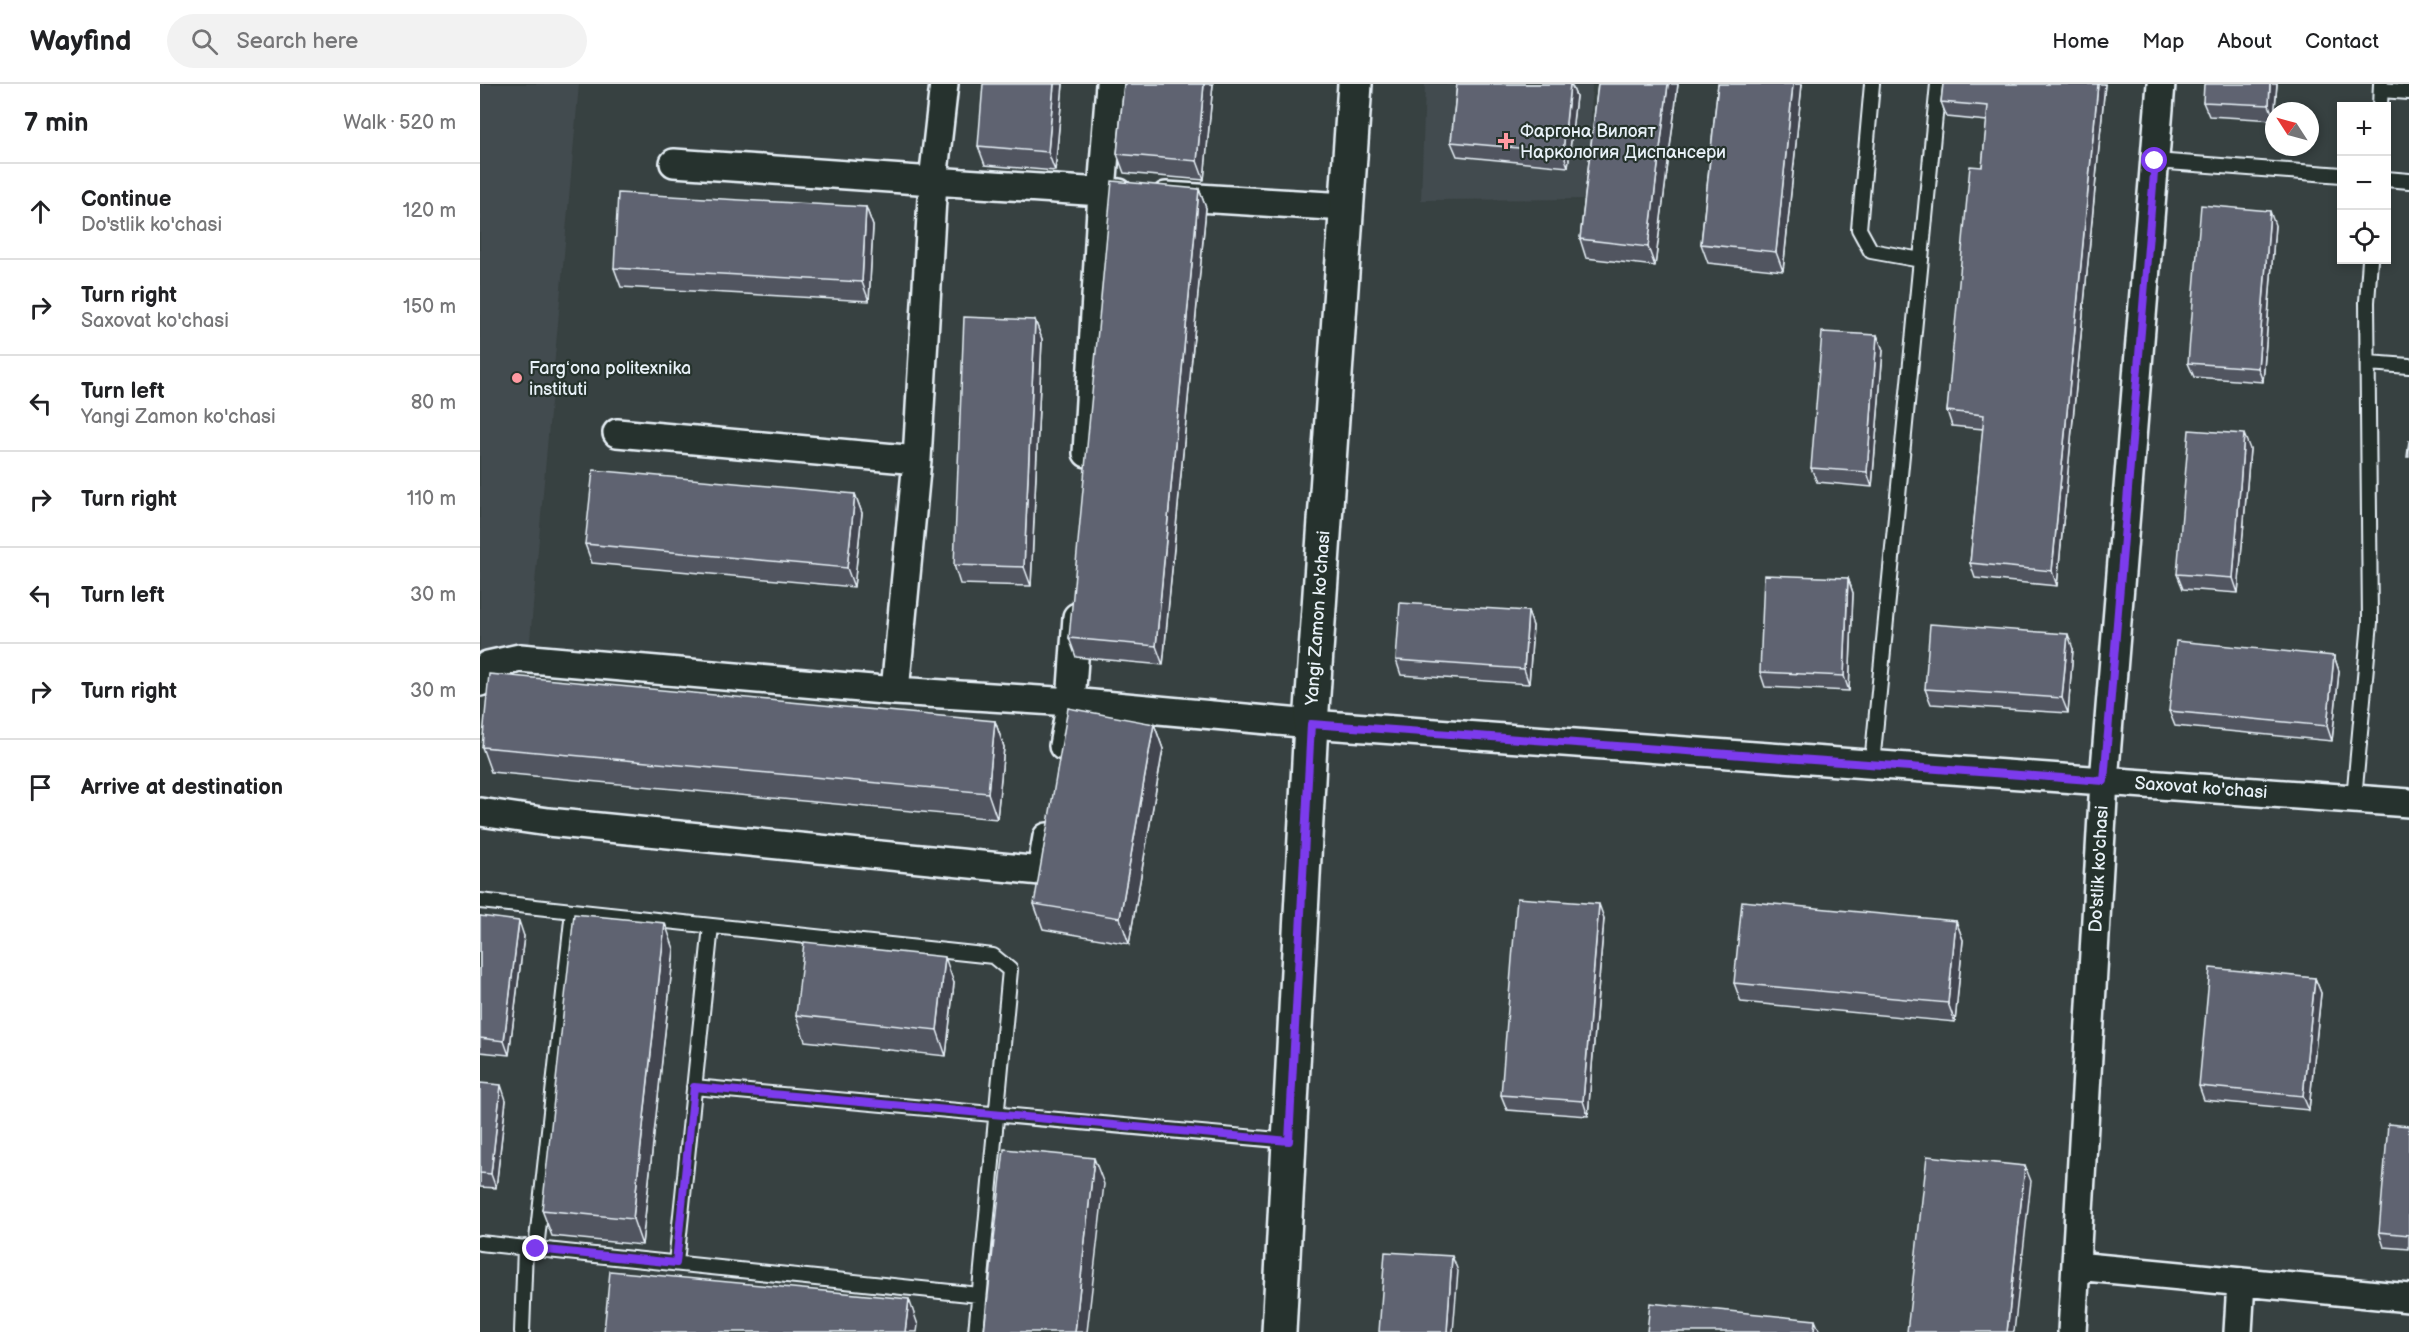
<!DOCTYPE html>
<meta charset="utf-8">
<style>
:root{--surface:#fff;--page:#f2f2f2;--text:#202124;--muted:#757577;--line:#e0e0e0}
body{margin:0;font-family:"Balsamiq Sans",sans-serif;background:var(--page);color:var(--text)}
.controls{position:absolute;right:18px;top:18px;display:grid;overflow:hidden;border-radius:0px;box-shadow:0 3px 9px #0003}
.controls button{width:54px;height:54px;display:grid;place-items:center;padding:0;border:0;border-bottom:2px solid var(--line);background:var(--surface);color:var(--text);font:30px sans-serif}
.compass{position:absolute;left:1785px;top:18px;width:54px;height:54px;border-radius:50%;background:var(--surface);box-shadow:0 3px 9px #0003;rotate:306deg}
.stop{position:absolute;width:18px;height:18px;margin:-14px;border:4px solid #7c3aed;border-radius:50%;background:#fff}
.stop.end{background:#7c3aed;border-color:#fff;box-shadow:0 2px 6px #0008}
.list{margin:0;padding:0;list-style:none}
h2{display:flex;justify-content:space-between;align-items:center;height:78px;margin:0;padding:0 24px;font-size:26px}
h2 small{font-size:20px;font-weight:400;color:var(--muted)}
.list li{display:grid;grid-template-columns:39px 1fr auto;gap:18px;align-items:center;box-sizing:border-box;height:96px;padding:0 24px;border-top:2px solid var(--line)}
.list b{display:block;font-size:22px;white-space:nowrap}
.list p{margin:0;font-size:20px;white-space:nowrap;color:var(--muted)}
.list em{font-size:20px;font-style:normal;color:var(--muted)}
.icon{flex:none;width:33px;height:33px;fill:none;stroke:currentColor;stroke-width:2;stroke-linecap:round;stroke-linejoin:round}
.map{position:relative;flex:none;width:1929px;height:1248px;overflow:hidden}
header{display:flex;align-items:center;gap:36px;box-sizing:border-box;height:84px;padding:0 30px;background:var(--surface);border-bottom:2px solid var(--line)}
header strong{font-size:28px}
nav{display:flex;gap:33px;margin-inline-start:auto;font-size:21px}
.search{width:420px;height:54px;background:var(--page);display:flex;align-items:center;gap:15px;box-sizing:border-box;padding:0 21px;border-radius:33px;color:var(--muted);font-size:22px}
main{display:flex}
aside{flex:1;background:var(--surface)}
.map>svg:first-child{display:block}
.built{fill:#434b4f}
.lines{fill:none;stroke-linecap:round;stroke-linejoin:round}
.service-casing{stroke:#e8f1f8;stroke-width:18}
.minor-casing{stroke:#e8f1f8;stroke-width:32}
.tertiary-casing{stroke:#e8f1f8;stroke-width:38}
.service{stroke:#26332d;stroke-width:14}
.minor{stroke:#26332d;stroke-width:27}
.tertiary{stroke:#26332d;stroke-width:33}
.wall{fill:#515561;stroke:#e8f1f8;stroke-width:1.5}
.shaded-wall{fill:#42454f;stroke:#e8f1f8;stroke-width:1.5}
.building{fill:#5e6371;stroke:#e8f1f8;stroke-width:1.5}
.route{stroke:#7c3aed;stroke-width:8}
.poi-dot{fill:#ff9aa2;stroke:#26332d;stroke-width:2}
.labels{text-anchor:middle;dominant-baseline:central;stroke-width:4.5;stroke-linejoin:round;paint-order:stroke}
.poi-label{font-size:18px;fill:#e8f1f8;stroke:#26332d;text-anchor:start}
.street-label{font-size:18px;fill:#e8f1f8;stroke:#26332d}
</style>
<header>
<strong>Wayfind</strong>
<div class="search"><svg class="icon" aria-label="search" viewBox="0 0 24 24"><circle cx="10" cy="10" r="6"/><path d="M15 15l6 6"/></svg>Search here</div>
<nav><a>Home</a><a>Map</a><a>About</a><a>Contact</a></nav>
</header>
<main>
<aside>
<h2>7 min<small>Walk · 520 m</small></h2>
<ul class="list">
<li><svg class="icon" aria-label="ahead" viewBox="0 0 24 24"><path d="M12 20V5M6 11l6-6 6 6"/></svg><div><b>Continue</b><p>Do'stlik ko'chasi</p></div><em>120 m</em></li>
<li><svg class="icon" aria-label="right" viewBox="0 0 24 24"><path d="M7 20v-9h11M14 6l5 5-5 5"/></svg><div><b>Turn right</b><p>Saxovat ko'chasi</p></div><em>150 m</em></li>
<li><svg class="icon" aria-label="left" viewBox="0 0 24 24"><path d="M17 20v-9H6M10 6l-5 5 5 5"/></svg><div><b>Turn left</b><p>Yangi Zamon ko'chasi</p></div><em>80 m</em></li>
<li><svg class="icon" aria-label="right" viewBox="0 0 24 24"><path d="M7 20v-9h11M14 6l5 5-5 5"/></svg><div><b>Turn right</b></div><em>110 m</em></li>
<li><svg class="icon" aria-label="left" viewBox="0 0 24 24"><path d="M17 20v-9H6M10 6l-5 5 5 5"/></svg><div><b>Turn left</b></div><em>30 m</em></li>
<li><svg class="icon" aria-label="right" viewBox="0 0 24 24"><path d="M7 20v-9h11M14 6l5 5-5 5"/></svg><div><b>Turn right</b></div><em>30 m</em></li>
<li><svg class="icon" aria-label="arrive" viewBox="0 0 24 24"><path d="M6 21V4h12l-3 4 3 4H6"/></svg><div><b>Arrive at destination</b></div></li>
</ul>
</aside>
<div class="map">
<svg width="1929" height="1248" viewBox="0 0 1929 1248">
<rect width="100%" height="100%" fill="#374141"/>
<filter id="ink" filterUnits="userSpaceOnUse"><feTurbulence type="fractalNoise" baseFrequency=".0167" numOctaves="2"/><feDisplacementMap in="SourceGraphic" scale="12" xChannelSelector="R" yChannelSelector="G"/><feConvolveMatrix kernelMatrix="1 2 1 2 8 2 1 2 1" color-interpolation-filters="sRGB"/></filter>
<g filter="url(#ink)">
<path class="built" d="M 0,0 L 99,0 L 47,590 L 0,588 Z
M 945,0 L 1112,0 L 1108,115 L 941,116 Z"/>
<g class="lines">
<g class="service-casing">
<path id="service" d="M 1392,0 L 1379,145 L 1391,167 L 1441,176
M 1901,6 L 1929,8
M 1900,22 L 1901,0
M 1675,77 L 1862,91
M 1906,95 L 1929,97
M 1888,279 L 1929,282
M 1392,680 L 1458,0
M 1874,715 L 1890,538 L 1887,218 L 1890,176
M 0,817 L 513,872 L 530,886 L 496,1248
M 214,1003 L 809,1057
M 0,1159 L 499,1211
M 56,1165 L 93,827
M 196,1179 L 231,842
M 42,1248 L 45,1163"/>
</g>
<g class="minor-casing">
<path id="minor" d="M 630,0 L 622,108 L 639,109
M 194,79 L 453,97 L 464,0
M 686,112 L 866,123
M 137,349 L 437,376 L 453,97 L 622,108 L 607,369
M 0,598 L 8,581 L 40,574 L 415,607 L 591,618 L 831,640 L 1929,719
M 415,607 L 437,376
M 583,662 L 591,618 L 597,533
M 0,728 L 68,738 L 561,787 L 567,753
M 1596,1182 L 1929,1214
M 1592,1248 L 1624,697 L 1681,0
M 1758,1248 L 1761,1198"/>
</g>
<g class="tertiary-casing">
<path id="tertiary" d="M 799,1248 L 831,640 L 875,0"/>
</g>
<use href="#service" class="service"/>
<use href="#minor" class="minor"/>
<use href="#tertiary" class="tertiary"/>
</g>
<path class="wall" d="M 583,0 L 575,87 L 505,81 L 498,62 Z
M 644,0 L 733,0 L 724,96 L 644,89 L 637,70 Z
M 977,0 L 1091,0 L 1096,12 L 1088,83 L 977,72 L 971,58 Z
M 1118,0 L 1198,0 L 1175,182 L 1106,174 L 1100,155 Z
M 1238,0 L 1322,0 L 1303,187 L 1228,179 L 1221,160 Z
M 1463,0 L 1625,0 L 1577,502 L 1495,494 L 1490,479 L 1503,345 L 1472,342 L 1467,327 L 1502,83 L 1507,37 L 1467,33 L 1461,18 Z
M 1797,0 L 1794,36 L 1729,32 L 1723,18 Z
M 719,105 L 726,124 L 683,581 L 596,573 L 589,554 Z
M 386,123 L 393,142 L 389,217 L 141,203 L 134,184 Z
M 1795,141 L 1783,298 L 1714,293 L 1708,279 Z
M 555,236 L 562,255 L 551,502 L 480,500 L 474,481 Z
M 1397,251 L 1403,266 L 1392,403 L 1337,398 L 1331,384 Z
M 1770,365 L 1758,509 L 1703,505 L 1697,490 Z
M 375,410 L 382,429 L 374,503 L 112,479 L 105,460 Z
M 1368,494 L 1373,509 L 1369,607 L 1285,603 L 1280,588 Z
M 1048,527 L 1053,542 L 1049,600 L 921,591 L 916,576 Z
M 1593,565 L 1588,629 L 1451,620 L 1445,605 Z
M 1854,572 L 1859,587 L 1852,657 L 1695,642 L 1689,627 Z
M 515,637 L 524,663 L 517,735 L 11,688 L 2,663 Z
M 674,640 L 683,665 L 649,860 L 563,845 L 554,820 Z
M 0,832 L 44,852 L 29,971 L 0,968 Z
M 1124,834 L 1108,1032 L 1027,1026 L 1021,1011 Z
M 1476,837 L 1483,856 L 1475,938 L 1261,918 L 1254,899 Z
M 194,865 L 162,1161 L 72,1152 L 62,1126 Z
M 1835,894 L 1841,909 L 1829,1026 L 1724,1016 L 1719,1002 Z
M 474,899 L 466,972 L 325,957 L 316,931 Z
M 0,999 L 26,1016 L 16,1104 L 0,1103 Z
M 1929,1042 L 1929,1165 L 1904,1163 L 1899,1148 Z"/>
<path class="shaded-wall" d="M 574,0 L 583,0 L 575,87 L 568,68 Z
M 724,0 L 733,0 L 724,96 L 717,77 Z
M 1090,0 L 1091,0 L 1096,12 L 1088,83 L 1083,68 Z
M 1188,0 L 1198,0 L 1175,182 L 1168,163 Z
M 1313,0 L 1322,0 L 1303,187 L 1296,168 Z
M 1618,0 L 1625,0 L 1577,502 L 1572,487 Z
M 1790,0 L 1797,0 L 1794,34 L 1789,21 Z
M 719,105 L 726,124 L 683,581 L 676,562 Z
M 386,123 L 393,142 L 389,217 L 382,198 Z
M 1790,127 L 1795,141 L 1783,298 L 1778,284 Z
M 555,236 L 562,255 L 551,502 L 544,483 Z
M 1397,251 L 1403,266 L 1392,403 L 1387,388 Z
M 1764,350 L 1770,365 L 1758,509 L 1753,494 Z
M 375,410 L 382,429 L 374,503 L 367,484 Z
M 1368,494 L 1373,509 L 1369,607 L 1364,592 Z
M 1048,527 L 1053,542 L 1049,600 L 1044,585 Z
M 1588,550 L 1593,565 L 1588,629 L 1582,614 Z
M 1854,572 L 1859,587 L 1852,657 L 1847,642 Z
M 515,637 L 524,663 L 517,735 L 508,709 Z
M 674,640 L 683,665 L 649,860 L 640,834 Z
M 1119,820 L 1124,834 L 1108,1032 L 1103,1017 Z
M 39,837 L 44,852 L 29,971 L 24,957 Z
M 1476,837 L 1483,856 L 1475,938 L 1468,919 Z
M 185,839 L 194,865 L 162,1161 L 153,1135 Z
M 465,873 L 474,899 L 466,972 L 457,946 Z
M 1835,894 L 1841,909 L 1829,1026 L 1823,1012 Z
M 21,1001 L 26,1016 L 16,1104 L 11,1090 Z
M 614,1074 L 624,1100 L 607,1248 L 595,1248 Z
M 1545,1082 L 1551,1097 L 1534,1248 L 1527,1248 Z
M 972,1172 L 978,1187 L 973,1248 L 967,1248 Z
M 429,1215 L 438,1241 L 437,1248 L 425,1248 Z
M 1335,1236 L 1340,1248 L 1334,1248 Z"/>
<path class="building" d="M 503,0 L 574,0 L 568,68 L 498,62 Z
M 644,0 L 724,0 L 717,77 L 637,70 Z
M 977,0 L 1090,0 L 1083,68 L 971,58 Z
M 1118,0 L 1188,0 L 1168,163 L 1100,155 Z
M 1238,0 L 1313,0 L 1296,168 L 1221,160 Z
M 1463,0 L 1618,0 L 1572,487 L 1490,479 L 1504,331 L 1467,327 L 1490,82 L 1502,83 L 1508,22 L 1461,18 Z
M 1724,0 L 1790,0 L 1789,21 L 1723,18 Z
M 632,97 L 719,105 L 676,562 L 589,554 Z
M 138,109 L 386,123 L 382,198 L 134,184 Z
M 1721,121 L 1790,127 L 1778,284 L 1708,279 Z
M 484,233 L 555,236 L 544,483 L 474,481 Z
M 1342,248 L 1397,251 L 1387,388 L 1331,384 Z
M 1709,346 L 1764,350 L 1753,494 L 1697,490 Z
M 1929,356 L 1929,373 L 1927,373 Z
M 113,386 L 375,410 L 367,484 L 105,460 Z
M 1284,491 L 1368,494 L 1364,592 L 1280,588 Z
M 920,519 L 1048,527 L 1044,585 L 916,576 Z
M 1450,540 L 1588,550 L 1582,614 L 1445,605 Z
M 1696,557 L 1854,572 L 1847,642 L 1689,627 Z
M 9,590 L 515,637 L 508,709 L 2,663 Z
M 588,624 L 674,640 L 640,834 L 554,820 Z
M 1037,814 L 1119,820 L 1103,1017 L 1021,1011 Z
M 1262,817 L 1476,837 L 1468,919 L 1254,899 Z
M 94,830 L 185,839 L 153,1135 L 62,1126 Z
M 0,832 L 39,837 L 24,957 L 0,954 Z
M 324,858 L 465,873 L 457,946 L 316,931 Z
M 1730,884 L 1835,894 L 1823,1012 L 1719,1002 Z
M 0,999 L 21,1001 L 11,1090 L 0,1089 Z
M 1908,1040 L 1929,1042 L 1929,1151 L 1899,1148 Z
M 524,1065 L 614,1074 L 595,1248 L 504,1248 Z
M 1447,1072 L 1545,1082 L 1527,1248 L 1427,1248 Z
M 905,1168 L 972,1172 L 967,1248 L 899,1248 Z
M 130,1187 L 429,1215 L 425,1248 L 124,1248 Z
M 1170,1219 L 1335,1236 L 1334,1248 L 1167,1248 Z"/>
</g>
<g class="lines" filter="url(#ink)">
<path class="route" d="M 56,1165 L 196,1179 L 214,1003 L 809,1057 L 831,640 L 1624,697 L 1675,77"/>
</g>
<g class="poi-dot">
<path d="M1023 48h6v6h6v6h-6v6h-6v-6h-6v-6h6z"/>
<circle cx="37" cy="294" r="6"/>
</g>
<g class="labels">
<g class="poi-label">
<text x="1040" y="47">Фаргона Вилоят<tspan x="1040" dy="21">Наркология Диспансери</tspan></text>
<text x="49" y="284">Fargʻona politexnika<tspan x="49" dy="21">instituti</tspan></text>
</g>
<g class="street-label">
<text transform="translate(838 534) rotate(-86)">Yangi Zamon ko'chasi</text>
<text transform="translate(1721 704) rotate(4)">Saxovat ko'chasi</text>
<text transform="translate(1619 785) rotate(-87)">Do'stlik ko'chasi</text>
</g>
</g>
</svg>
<div class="controls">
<button>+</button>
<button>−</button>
<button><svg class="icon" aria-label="locate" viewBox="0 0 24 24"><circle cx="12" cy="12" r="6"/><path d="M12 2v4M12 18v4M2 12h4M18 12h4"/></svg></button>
</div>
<svg class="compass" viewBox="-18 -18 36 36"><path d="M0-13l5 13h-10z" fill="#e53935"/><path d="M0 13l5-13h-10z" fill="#757577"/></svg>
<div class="stop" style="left:1675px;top:77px"></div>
<div class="stop end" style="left:56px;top:1165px"></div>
</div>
</main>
